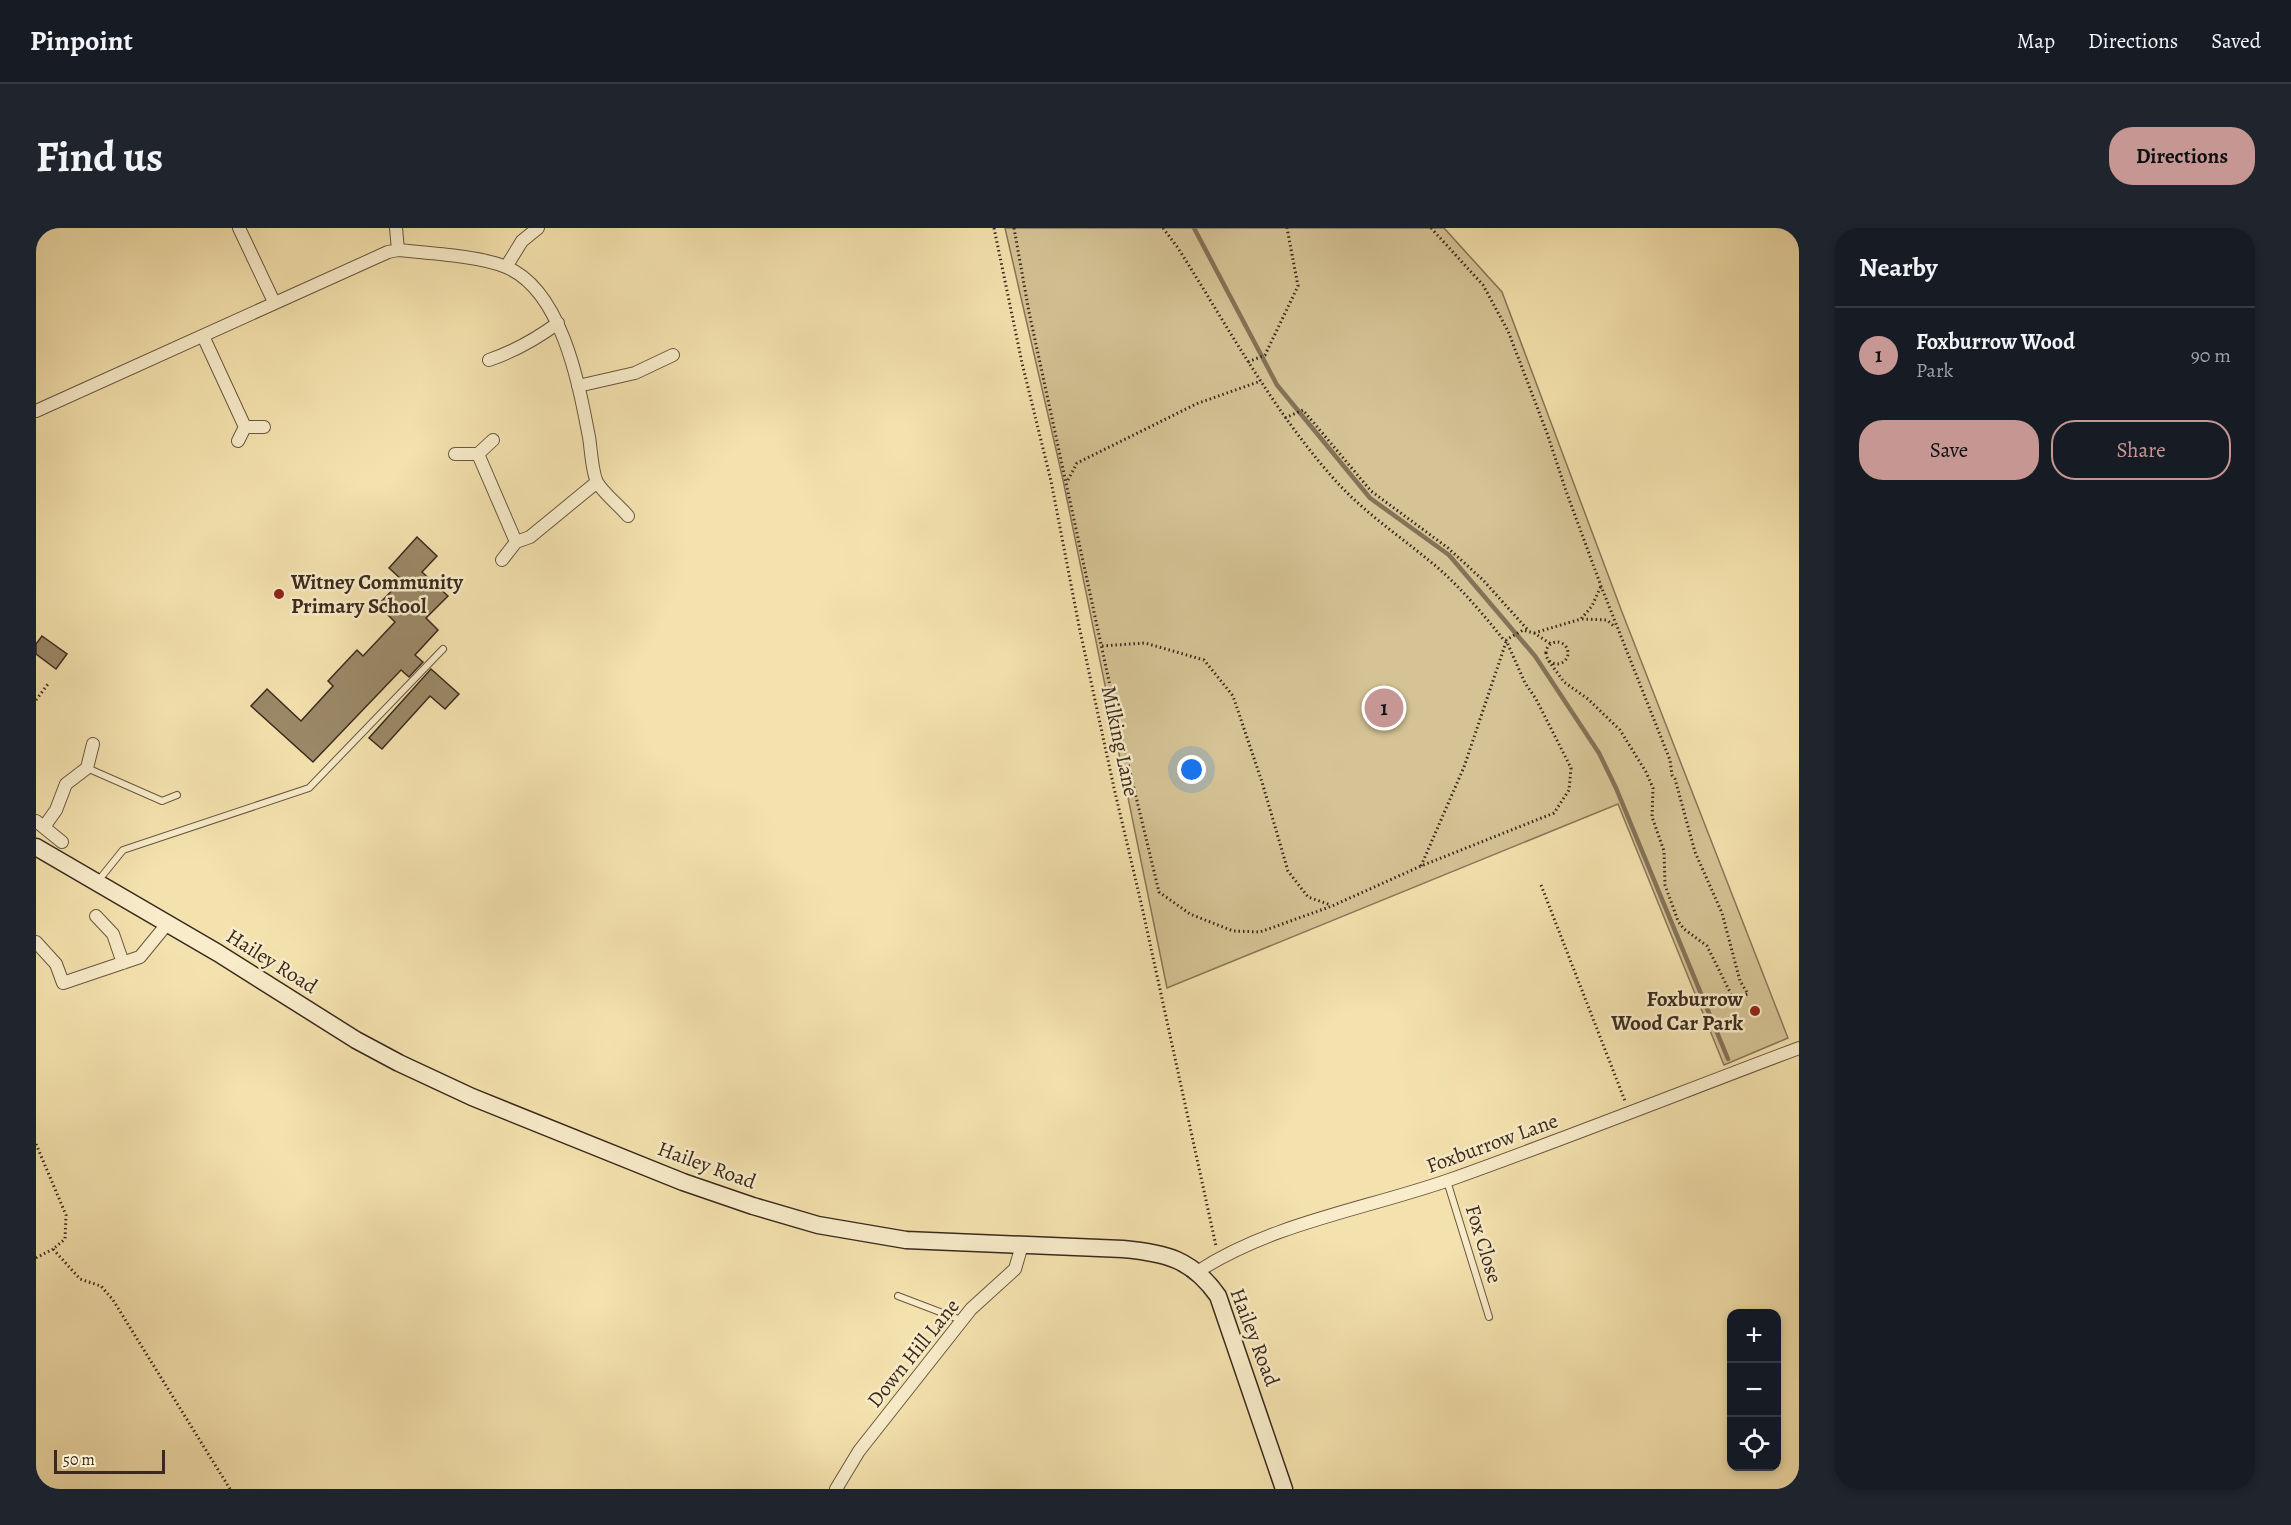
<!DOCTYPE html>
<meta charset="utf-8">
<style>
:root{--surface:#171b24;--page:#20242c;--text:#f1f3f6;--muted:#9ea1a6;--line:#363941;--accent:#c59692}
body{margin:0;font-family:Alegreya,serif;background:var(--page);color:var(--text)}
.controls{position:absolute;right:18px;bottom:18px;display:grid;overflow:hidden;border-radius:12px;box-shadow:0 3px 9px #0003}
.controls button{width:54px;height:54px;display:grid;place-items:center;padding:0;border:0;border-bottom:2px solid var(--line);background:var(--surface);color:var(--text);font:30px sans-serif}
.scale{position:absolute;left:18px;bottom:15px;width:111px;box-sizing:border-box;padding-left:6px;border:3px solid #3b291d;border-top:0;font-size:16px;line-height:21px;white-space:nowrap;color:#3b291d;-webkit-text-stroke:4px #f8ecca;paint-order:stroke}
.you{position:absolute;left:1156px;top:542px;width:21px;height:21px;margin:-15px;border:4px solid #fff;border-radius:50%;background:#1a73e8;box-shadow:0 0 0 9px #1a73e833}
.badge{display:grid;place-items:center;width:39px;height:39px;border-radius:50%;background:var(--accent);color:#111;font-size:20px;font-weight:700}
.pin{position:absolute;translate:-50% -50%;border:3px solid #fff;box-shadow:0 2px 6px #0006}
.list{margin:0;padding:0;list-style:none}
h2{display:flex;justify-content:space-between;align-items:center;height:78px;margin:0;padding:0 24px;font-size:26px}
h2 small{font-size:20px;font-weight:400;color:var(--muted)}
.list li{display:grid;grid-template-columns:39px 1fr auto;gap:18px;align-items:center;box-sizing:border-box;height:96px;padding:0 24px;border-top:2px solid var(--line)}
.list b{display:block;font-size:22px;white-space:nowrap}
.list p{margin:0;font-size:20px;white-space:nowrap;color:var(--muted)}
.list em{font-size:20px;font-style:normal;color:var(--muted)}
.actions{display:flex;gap:12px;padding:18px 24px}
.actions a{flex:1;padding:14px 0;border:2px solid var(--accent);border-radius:24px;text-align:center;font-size:21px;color:var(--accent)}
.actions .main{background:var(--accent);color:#111}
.icon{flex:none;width:33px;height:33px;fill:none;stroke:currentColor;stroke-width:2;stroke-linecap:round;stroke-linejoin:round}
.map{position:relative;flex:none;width:1763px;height:1261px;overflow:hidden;border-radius:24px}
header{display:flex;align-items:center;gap:36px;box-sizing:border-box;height:84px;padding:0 30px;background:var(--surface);border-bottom:2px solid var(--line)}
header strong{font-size:28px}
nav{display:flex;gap:33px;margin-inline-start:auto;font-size:21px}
.intro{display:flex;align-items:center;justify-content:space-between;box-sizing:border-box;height:144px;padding:0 36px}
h1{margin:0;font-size:42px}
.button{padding:15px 27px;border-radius:24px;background:var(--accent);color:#111;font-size:21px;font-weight:700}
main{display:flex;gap:36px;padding:0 36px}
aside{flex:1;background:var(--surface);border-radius:24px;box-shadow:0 3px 9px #0003}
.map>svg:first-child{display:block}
.green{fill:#d5c395;stroke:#887659;stroke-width:1.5}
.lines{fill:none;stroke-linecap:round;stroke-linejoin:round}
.stream{stroke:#847257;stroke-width:4.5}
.building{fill:#9b8968;stroke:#3b291d;stroke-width:1.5}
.lane-casing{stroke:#695741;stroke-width:8}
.street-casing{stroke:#695741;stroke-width:14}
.secondary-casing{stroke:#3b291d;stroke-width:19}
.path{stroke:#3b291d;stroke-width:3;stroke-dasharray:1.5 3;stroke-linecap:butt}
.lane{stroke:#f8ecca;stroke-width:6}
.street{stroke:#f8ecca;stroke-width:12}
.secondary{stroke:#f8ecca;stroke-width:16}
.poi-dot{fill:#8f2418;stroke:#f8ecca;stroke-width:2}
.labels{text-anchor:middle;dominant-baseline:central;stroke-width:5;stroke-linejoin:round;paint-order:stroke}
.poi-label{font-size:21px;font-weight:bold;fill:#3b291d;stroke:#f8ecca;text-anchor:start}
.street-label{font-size:21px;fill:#3b291d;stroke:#f8ecca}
</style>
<header>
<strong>Pinpoint</strong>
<nav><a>Map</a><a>Directions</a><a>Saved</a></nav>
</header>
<div class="intro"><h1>Find us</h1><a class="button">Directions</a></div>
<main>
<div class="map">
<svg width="1763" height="1261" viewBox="0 0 1763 1261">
<rect width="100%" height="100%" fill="#f4e2ae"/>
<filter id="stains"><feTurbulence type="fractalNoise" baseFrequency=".00333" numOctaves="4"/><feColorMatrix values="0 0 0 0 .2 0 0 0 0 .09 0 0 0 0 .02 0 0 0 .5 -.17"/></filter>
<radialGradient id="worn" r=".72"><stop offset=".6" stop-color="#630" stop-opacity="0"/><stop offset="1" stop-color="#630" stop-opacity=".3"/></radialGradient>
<path class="green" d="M 969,0 L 1408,0 L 1466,64 L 1586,384 L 1752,810 L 1688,837 L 1582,576 L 1131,760 L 1027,252 Z"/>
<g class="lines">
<path class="stream" d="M 1158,0 L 1241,157 L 1334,270 L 1413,327 L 1499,428 L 1563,525 L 1580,560 L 1692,831"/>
</g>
<path class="building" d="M 381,309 L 401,328 L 386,344 L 412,368 L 390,390 L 402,402 L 379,427 L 387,434 L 373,449 L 365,442 L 277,534 L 215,478 L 231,461 L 265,493 L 297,458 L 292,453 L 321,422 L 327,428 L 359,394 L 342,377 L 366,352 L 353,340 Z
M 6,408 L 31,426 L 20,441 L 0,426 L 0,416 Z
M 395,441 L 423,466 L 409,481 L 394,468 L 346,521 L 333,510 Z"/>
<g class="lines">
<g class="lane-casing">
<path id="lane" d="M 51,540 L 126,573 L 141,567
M 62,653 L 87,622 L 273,560 L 407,421
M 1411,953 L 1453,1089
M 862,1068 L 925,1092"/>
</g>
<g class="street-casing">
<path id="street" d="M 203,0 L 238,74
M 360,0 L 362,22
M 470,39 L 486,13 L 502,0
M 167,108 L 209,199
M 453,132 C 479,123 499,112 522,95
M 542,158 L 599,145 L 637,127
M 0,183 L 352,24 L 362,22 C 392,25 444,28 470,39 C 526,62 543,157 553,209 C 555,221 556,244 561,254 C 567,265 584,278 592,288
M 202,213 L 209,199 L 228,199
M 419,226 L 442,226 L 457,212
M 442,226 L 480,314 L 494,309 L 561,254
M 466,332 L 480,314
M 0,593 L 26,614
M 8,599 L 20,582 L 30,556 L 51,540 L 57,516
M 60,688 L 77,706 L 87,735
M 0,714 L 20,736 L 27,755 L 104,729 L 131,696
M 1161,1044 C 1236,995 1330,981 1413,952 C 1531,910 1646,864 1763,820
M 800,1261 L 823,1223 L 935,1081 L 979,1041 L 986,1017"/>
</g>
<g class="secondary-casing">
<path id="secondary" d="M 0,619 L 182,725 L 320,812 L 363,835 L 436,869 L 647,954 L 717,978 L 782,997 L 870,1012 L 1087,1021 C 1130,1025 1156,1031 1182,1068 L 1248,1261"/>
</g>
<path class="path" d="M 958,0 L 986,135 L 1015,253 L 1043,398 L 1078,560 L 1106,679 L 1180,1018
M 978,0 L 993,84 L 1081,490 L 1123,664 L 1154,686 L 1197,703 L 1224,704 L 1296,678 L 1385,638 L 1518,585 L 1533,562 L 1535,540 L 1500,471 L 1489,455 L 1470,412
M 1127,0 L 1142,20 C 1192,99 1236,181 1298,251 C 1329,286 1367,310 1402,340 C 1426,361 1447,386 1467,411 L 1470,412 L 1487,402 L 1498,405 L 1515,416
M 1395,0 L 1447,57 L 1472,103 L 1511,205 L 1530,263 L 1565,358 L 1634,532 L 1636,547 L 1639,551 L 1659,624 L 1686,685 L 1704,753 L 1712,766 L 1698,770 L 1695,766 L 1671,718 L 1648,701 L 1642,693 L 1629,657 L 1628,623 L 1616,589 L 1617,560 L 1610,544 L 1584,502 L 1552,471 L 1528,454 L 1512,432
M 1212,134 L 1229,127 L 1262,58 L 1251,0
M 1249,190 L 1267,182 L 1335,263 L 1412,320 L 1447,352 L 1491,401
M 1032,252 L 1041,235 L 1160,176 L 1225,153
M 1546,391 L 1571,392 L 1579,399
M 1498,405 L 1545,391 L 1556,378 L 1565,358
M1510 425a11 11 0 1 1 22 0a11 11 0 1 1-22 0Z
M 1066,418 L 1109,415 L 1168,432 L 1197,468 L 1226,554 L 1252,643 L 1272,669 L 1295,677
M 0,472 L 12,456
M 1385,638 L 1428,539 L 1470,414
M 1505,657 L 1589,873
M 0,916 L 30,987 L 29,1011 L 17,1021 L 44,1051 L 65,1058 L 77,1072 L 194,1261
M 0,1030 L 17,1021
M 0,1254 L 3,1261"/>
<use href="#lane" class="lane"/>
<use href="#street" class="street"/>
<use href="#secondary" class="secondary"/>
</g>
<g class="poi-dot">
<circle cx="243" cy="366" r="6"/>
<circle cx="1719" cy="783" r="6"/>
</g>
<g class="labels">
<g class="poi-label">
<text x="255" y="354">Witney Community<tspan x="255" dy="24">Primary School</tspan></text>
<text x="1707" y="771" text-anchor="end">Foxburrow<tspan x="1707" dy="24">Wood Car Park</tspan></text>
</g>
<g class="street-label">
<text transform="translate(1084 513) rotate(78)">Milking Lane</text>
<text transform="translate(236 733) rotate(32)">Hailey Road</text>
<text transform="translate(1456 915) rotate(-20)">Foxburrow Lane</text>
<text transform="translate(671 937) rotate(20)">Hailey Road</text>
<text transform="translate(1448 1016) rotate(73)">Fox Close</text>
<text transform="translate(1219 1109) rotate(69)">Hailey Road</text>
<text transform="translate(877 1125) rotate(-51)">Down Hill Lane</text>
</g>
</g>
<rect width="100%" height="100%" filter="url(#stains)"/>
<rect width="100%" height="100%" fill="url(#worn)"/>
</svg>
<div class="controls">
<button>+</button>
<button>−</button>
<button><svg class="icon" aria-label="locate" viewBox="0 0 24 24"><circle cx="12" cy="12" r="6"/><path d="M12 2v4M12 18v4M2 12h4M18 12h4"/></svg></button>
</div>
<div class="scale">50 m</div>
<div class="you"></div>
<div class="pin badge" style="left:1348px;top:480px">1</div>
</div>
<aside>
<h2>Nearby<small></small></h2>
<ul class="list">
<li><span class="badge">1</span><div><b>Foxburrow Wood</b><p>Park</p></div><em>90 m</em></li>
</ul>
<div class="actions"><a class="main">Save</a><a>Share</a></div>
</aside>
</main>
